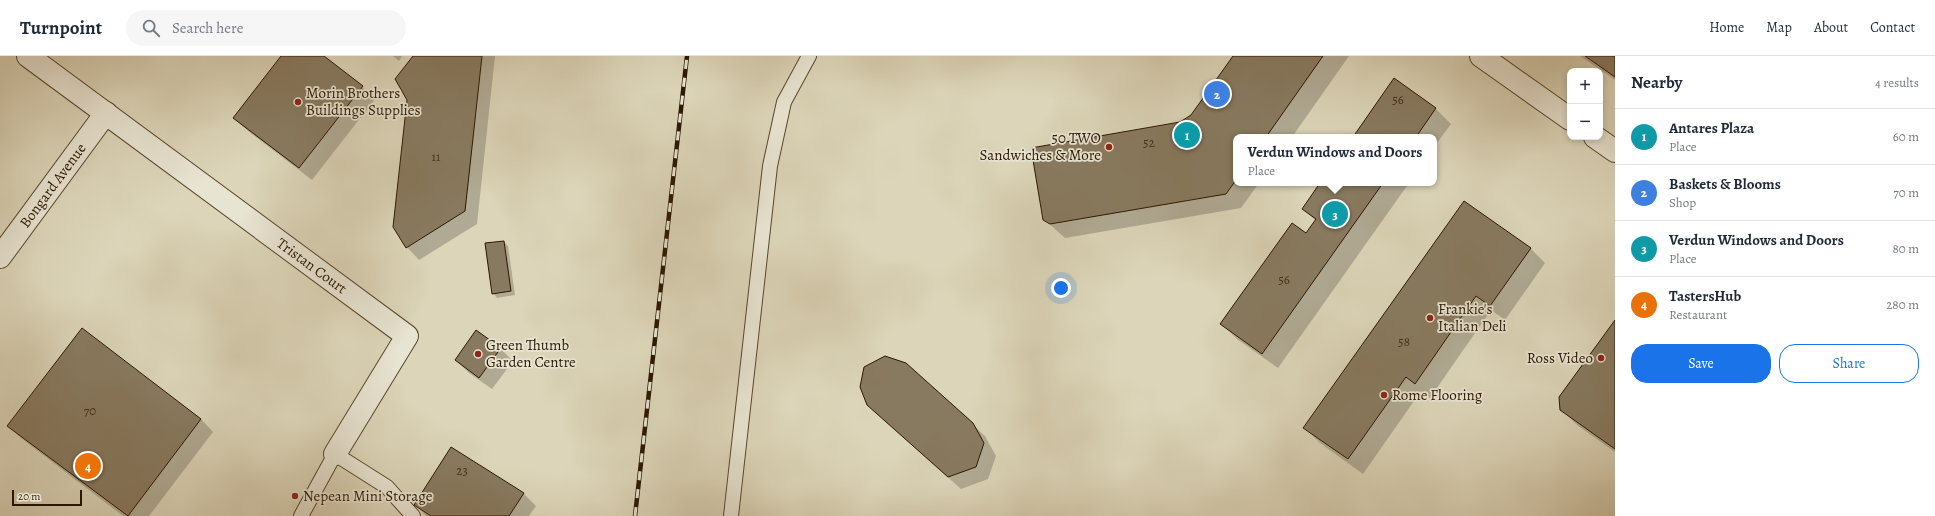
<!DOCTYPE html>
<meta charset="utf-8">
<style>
:root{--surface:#fff;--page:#f6f6f7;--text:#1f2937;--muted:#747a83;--line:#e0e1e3;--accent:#1a73e8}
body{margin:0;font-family:Alegreya,serif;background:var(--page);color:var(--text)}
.controls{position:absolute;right:12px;top:12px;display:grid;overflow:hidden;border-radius:8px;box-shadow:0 2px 6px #0003}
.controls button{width:36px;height:36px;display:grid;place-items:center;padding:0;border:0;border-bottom:1px solid var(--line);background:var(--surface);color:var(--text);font:20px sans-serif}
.scale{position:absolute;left:12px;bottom:10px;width:70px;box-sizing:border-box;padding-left:4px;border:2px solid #2c1700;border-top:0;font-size:11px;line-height:14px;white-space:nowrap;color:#2c1700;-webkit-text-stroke:3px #e8e4d2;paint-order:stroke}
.you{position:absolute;left:1061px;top:232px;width:14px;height:14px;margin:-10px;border:3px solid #fff;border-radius:50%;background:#1a73e8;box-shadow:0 0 0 6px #1a73e833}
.badge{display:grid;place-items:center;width:26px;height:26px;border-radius:50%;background:var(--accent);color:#fff;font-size:13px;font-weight:700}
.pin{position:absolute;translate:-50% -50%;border:2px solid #fff;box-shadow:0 1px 4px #0006}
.popup{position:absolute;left:1233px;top:78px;width:204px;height:52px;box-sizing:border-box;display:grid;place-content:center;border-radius:8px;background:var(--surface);filter:drop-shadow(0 1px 3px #0005);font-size:13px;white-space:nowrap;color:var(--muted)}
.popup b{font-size:15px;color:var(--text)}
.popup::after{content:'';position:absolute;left:50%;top:100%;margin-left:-8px;border:8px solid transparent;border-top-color:var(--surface)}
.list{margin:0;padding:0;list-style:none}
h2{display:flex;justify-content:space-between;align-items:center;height:52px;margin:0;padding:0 16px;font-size:17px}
h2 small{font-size:13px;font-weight:400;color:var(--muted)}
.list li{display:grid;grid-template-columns:26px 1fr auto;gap:12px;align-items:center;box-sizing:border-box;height:56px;padding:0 16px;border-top:1px solid var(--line)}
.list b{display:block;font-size:15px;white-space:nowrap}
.list p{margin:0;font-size:13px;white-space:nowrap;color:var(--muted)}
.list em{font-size:13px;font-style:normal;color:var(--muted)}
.actions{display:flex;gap:8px;padding:12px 16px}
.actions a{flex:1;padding:9px 0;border:1px solid var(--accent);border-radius:16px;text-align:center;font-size:14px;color:var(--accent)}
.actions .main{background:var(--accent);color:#fff}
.icon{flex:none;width:22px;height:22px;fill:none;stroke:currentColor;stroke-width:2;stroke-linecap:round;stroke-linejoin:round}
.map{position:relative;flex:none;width:1615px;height:460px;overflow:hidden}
header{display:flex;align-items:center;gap:24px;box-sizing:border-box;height:56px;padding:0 20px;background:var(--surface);border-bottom:1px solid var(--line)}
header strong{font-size:19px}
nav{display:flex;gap:22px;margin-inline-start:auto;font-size:14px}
.search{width:280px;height:36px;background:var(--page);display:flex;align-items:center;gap:10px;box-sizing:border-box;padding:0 14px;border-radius:22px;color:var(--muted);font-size:15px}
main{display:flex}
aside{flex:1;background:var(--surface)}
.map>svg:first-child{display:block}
.shadow{fill:#0003}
.building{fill:#887a60;stroke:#2c1700}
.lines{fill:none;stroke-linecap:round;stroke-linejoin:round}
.service-casing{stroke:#58462e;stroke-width:16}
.minor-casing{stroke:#58462e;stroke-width:24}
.tertiary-casing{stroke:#58462e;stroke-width:24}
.service{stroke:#e8e4d2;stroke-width:14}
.minor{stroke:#e8e4d2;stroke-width:22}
.tertiary{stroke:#e8e4d2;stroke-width:22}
.rail-casing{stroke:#2c1700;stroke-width:4.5}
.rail{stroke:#e8e4d2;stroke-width:3;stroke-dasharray:9;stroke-linecap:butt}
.poi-dot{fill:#8f2418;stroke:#e8e4d2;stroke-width:1.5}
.labels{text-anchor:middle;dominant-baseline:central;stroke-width:3.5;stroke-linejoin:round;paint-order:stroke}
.number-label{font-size:13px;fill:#433018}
.poi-label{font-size:15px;fill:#2c1700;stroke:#e8e4d2;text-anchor:start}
.street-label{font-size:15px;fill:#2c1700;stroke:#e8e4d2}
</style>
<header>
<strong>Turnpoint</strong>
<div class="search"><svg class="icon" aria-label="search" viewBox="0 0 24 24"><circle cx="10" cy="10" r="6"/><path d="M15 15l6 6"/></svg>Search here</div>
<nav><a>Home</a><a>Map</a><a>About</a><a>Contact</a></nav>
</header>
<main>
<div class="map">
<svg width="1615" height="460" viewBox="0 0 1615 460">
<rect width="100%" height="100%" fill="#dcd5b9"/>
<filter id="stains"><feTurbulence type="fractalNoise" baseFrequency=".005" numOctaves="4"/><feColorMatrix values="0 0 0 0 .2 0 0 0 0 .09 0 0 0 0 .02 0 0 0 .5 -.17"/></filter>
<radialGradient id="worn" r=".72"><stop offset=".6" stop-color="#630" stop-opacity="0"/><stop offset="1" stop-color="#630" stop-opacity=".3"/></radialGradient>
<path class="shadow" d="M 282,0 L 322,0 L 362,31 L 375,43 L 312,124 L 247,74 L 234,62 Z
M 393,0 L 402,0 L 399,5 Z
M 414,0 L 495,0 L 477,168 L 419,204 L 407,191 L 394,171 Z
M 1234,0 L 1349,0 L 1292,81 L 1236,81 L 1236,127 L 1259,127 L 1241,152 L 1065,182 L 1044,163 L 1192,60 Z
M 1580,0 L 1615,0 L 1615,24 Z
M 1395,23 L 1436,53 L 1451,68 L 1434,91 L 1434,81 L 1354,81 Z
M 1321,127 L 1409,127 L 1278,312 L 1237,283 L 1222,268 L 1306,178 L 1316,165 L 1303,153 Z
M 504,186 L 508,190 L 515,239 L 497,242 L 493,237 Z
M 1530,192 L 1545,207 L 1505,264 L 1491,254 L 1430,342 L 1421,335 L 1363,418 L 1320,387 L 1305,372 Z
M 1615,266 L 1615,396 L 1577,369 L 1561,353 Z
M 500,292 L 513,305 L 492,333 L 469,317 L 456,304 Z
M 867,349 L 972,368 L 985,380 L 996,400 L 988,423 L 961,433 Z
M 201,363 L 213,376 L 149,460 L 123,460 L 21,382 L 8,370 Z
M 523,437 L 536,450 L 529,460 L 426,460 L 416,449 Z"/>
<path class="building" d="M 281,0 L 324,0 L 363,30 L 299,112 L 233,62 Z
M 413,0 L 482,0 L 465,155 L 406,192 L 393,171 L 407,44 L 395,23 Z
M 1233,0 L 1323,0 L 1266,81 L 1236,81 L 1236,124 L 1226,138 L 1050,168 L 1043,164 L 1031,92 L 1180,66 L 1191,59 Z
M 1585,0 L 1615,0 L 1615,21 Z
M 1394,22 L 1436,52 L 1416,81 L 1353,81 Z
M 1320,127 L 1383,127 L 1262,298 L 1220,268 L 1292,167 L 1306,177 L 1316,163 L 1302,153 Z
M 1464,145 L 1531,192 L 1490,250 L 1476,240 L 1415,328 L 1406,321 L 1348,403 L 1303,372 Z
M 504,185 L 511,235 L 492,238 L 485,187 Z
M 1615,264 L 1615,393 L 1560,354 L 1559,341 Z
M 82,272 L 201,363 L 128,460 L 7,370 Z
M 476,274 L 501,292 L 479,322 L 455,304 Z
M 885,300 L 906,307 L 973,367 L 984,387 L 976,411 L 948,421 L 867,349 L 860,331 L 864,311 Z
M 451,391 L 524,437 L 509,460 L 431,460 L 414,449 Z"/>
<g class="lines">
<g class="service-casing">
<path id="service" d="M 301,460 L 335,398 L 387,431 L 413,460
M 731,460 L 770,110 L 784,46 L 809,0"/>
</g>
<g class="minor-casing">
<g id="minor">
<path id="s1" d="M 28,0 L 407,280 L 335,398"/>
<path id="s2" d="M 0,201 L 106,57"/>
</g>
</g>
<g class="tertiary-casing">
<path id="tertiary" d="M 1481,0 L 1570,63
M 1595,81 L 1615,95"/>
</g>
<use href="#service" class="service"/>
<use href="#minor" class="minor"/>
<use href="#tertiary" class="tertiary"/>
<g class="rail-casing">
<path id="rail" d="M 635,460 L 687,0"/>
</g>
<use href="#rail" class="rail"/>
</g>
<g class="poi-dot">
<circle cx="298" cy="46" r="4"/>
<circle cx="1109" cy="91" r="4"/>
<circle cx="1430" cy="262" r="4"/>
<circle cx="478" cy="298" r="4"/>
<circle cx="1601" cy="302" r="4"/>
<circle cx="1384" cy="339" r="4"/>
<circle cx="295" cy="440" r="4"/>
</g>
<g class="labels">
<g class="number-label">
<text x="1398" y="43">56</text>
<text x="1149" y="86">52</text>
<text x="436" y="100">11</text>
<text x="1284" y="223">56</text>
<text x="1404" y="285">58</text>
<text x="90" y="354">70</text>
<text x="462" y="414">23</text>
</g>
<g class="poi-label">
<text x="306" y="37">Morin Brothers<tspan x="306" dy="17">Buildings Supplies</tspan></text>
<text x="1101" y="82" text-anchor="end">50 TWO<tspan x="1101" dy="17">Sandwiches &amp; More</tspan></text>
<text x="1438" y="253">Frankie's<tspan x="1438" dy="17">Italian Deli</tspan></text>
<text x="486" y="289">Green Thumb<tspan x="486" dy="17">Garden Centre</tspan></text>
<text x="1593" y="302" text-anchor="end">Ross Video</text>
<text x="1392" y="339">Rome Flooring</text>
<text x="303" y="440">Nepean Mini Storage</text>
</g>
<g class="street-label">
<text stroke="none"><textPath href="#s2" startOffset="89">Bongard Avenue</textPath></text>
<text stroke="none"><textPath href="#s1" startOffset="353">Tristan Court</textPath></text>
</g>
</g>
<rect width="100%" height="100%" filter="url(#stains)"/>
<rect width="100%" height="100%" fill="url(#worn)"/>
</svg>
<div class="controls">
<button>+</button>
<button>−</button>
</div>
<div class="scale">20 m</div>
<div class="you"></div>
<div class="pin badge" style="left:1187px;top:79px;background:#0f9aa8">1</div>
<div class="pin badge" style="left:1217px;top:38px;background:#3f7fe0">2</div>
<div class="pin badge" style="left:1335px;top:158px;background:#0f9aa8">3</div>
<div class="popup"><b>Verdun Windows and Doors</b>Place</div>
<div class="pin badge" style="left:88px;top:410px;background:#e8710a">4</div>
</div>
<aside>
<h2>Nearby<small>4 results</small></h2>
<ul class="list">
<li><span class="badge" style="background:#0f9aa8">1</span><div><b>Antares Plaza</b><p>Place</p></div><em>60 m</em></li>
<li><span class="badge" style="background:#3f7fe0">2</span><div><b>Baskets &amp; Blooms</b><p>Shop</p></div><em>70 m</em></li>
<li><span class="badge" style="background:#0f9aa8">3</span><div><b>Verdun Windows and Doors</b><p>Place</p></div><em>80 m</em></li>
<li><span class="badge" style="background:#e8710a">4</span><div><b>TastersHub</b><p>Restaurant</p></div><em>280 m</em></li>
</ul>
<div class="actions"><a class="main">Save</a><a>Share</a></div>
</aside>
</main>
